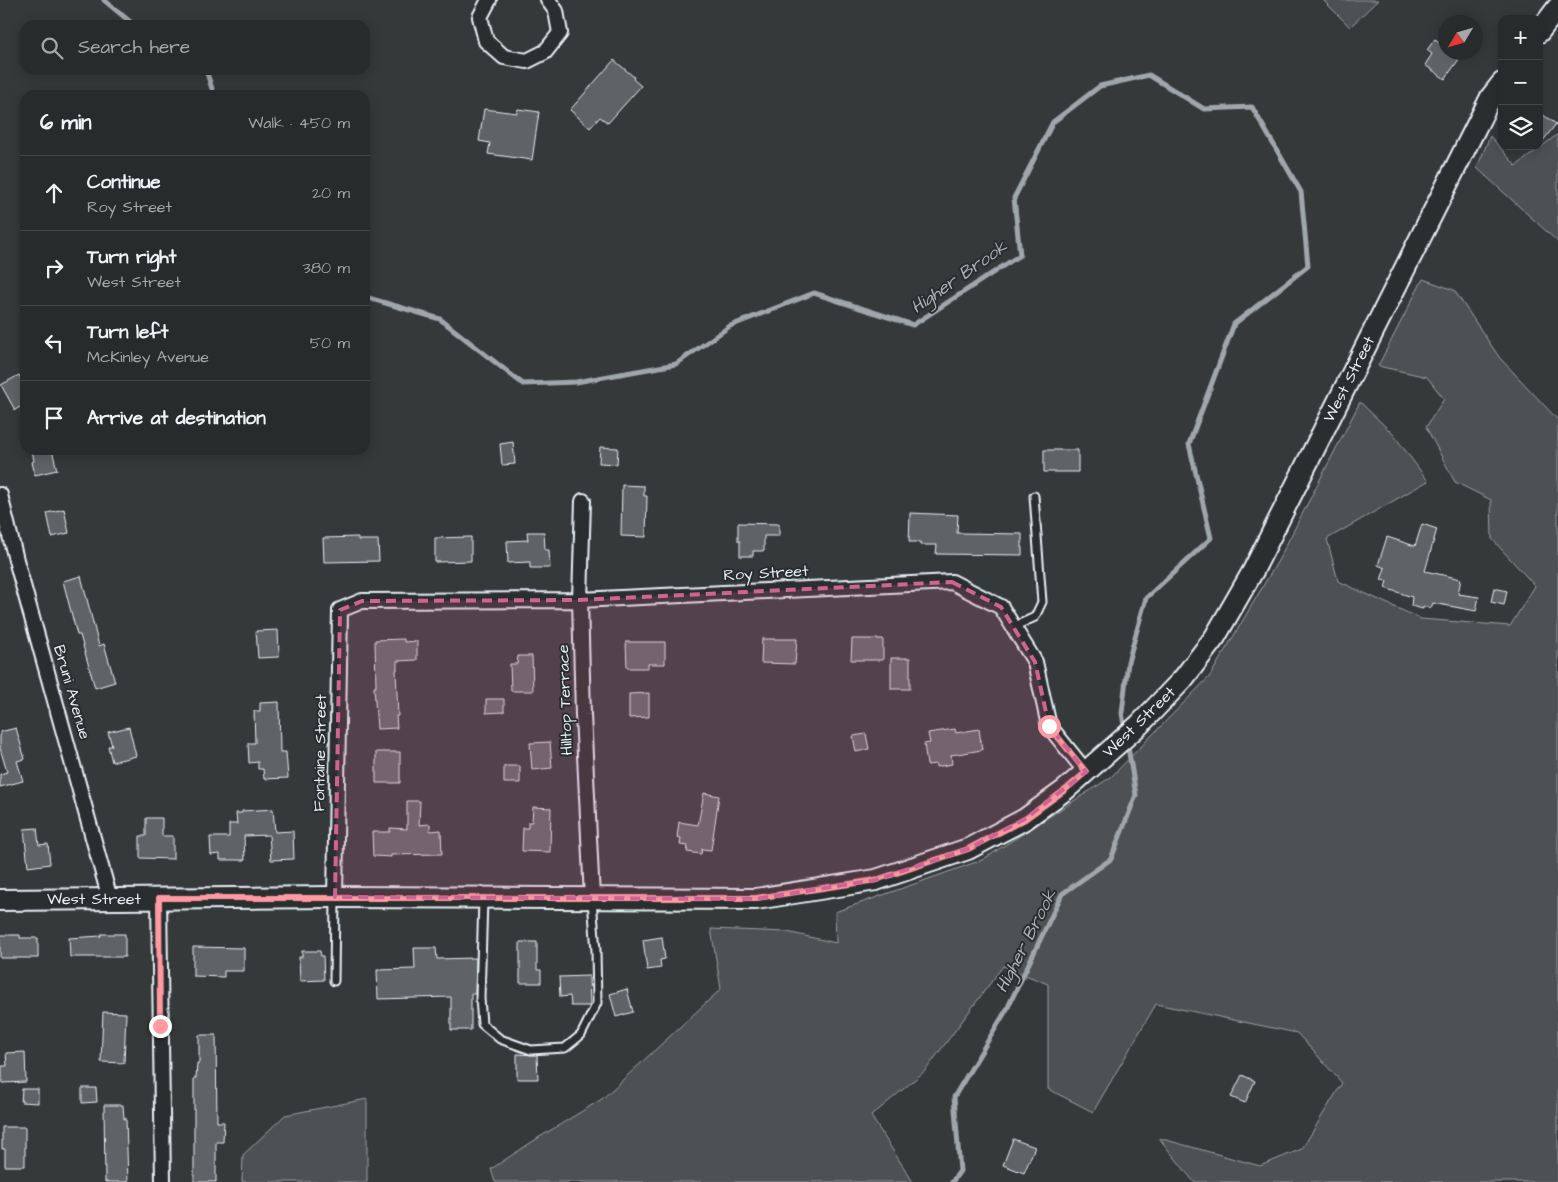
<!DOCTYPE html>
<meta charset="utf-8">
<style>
:root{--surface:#282b2c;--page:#303334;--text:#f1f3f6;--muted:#a5a7a9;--line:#444748}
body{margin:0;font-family:"Architects Daughter",sans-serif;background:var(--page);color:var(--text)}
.controls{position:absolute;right:15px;top:15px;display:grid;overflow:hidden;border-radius:10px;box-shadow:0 2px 12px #0003}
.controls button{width:45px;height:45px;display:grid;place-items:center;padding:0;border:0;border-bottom:1px solid var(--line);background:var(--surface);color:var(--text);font:25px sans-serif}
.compass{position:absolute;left:1438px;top:15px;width:45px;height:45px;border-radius:50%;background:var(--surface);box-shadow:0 2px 12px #0003;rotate:232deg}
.stop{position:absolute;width:15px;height:15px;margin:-11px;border:4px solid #ff9aa2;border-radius:50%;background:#fff}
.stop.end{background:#ff9aa2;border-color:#fff;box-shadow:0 1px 5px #0008}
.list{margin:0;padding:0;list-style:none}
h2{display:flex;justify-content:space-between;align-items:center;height:65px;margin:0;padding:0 20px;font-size:21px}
h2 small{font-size:16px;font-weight:400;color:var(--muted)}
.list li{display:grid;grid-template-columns:32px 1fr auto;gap:15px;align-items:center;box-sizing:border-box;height:75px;padding:0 20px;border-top:1px solid var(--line)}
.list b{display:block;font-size:19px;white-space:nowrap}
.list p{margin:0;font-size:16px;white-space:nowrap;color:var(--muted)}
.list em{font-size:16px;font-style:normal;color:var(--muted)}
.icon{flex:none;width:28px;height:28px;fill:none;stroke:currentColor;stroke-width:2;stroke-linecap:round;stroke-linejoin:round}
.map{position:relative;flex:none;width:1558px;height:1182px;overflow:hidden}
.search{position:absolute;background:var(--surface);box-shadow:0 2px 12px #0003;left:20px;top:20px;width:350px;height:55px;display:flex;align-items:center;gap:12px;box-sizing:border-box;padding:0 18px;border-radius:15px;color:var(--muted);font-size:19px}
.panel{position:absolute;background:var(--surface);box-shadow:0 2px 12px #0003;left:20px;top:90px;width:350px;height:365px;border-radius:15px}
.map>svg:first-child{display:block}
.green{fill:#4d5152;stroke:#9aa1a5}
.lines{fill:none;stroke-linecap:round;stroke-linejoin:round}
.stream{stroke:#a0a7ac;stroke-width:5}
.building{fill:#5f6365;stroke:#e8f1f8}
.service-casing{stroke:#e8f1f8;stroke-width:11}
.minor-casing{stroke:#e8f1f8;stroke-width:18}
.secondary-casing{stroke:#e8f1f8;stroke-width:24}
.service{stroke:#2a2d2e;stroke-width:7}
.minor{stroke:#2a2d2e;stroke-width:14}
.secondary{stroke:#2a2d2e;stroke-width:20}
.route{stroke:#ff9aa2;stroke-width:6}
.marked{fill:#cf6492;fill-opacity:0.2;stroke:#cf6492;stroke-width:4;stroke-dasharray:10 6;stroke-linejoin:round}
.labels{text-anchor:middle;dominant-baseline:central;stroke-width:4;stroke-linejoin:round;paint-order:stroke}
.street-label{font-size:16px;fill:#e8f1f8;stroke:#2a2d2e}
.water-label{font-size:18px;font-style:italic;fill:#acb3b8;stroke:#2a2d2e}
</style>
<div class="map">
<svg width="1558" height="1182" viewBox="0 0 1558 1182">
<rect width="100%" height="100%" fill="#35393a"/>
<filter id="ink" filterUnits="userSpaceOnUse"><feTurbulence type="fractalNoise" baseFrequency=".02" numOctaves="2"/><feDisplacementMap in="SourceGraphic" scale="10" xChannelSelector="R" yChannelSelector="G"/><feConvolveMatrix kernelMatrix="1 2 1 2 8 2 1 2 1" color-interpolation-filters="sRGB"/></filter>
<g filter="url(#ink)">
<path class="green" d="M 1323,0 L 1378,0 L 1350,27 Z
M 1558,134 L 1558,242 L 1477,168 L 1490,136 L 1516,166 Z
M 1423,279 L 1454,290 L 1499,357 L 1558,420 L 1558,1182 L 1194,1182 L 1159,1138 L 1260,1166 L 1302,1149 L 1342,1083 L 1297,1033 L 1156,1004 L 1093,1112 L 1048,1089 L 1048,984 L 1003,966 L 925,1071 L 871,1116 L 913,1182 L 495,1182 L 491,1169 L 538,1138 L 602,1099 L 721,989 L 711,929 L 787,932 L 836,943 L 835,912 L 982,860 L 1111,777 L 1210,676 L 1279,559 L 1360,402 L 1393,434 L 1428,481 L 1327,539 L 1338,581 L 1421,619 L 1510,626 L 1535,586 L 1492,539 L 1491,500 L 1455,482 L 1426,427 L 1444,399 L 1427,377 L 1378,366 Z
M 367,1099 L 367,1182 L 242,1182 L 243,1155 L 285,1115 Z"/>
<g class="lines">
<path class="stream" d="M 104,0 L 134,25
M 206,70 L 214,95
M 365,297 L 440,319 L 523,384 L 576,382 L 676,364 L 730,326 L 814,293 L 913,325 L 1020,255 L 1014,198 L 1053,122 L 1100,86 L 1149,75 L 1204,109 L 1252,107 L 1301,192 L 1308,266 L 1234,324 L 1189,444 L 1211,538 L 1146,598 L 1128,662 L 1122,713 L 1125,731
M 952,1182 L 960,1171 L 954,1097 L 1007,1009 L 1062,894 L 1111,859 L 1136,795 L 1127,741"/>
</g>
<path class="building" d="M 1446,35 L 1446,52 L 1464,52 L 1445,79 L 1425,65 L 1432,54 L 1427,50 L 1435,39 L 1440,43 Z
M 614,60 L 634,77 L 633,79 L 641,86 L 608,123 L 600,117 L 590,128 L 570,110 Z
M 484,109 L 517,113 L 518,109 L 539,112 L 532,160 L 488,154 L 490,143 L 479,141 Z
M 1539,112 L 1556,124 L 1539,146 Z
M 19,375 L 25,386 L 25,404 L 15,410 L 1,385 Z
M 513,442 L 515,464 L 502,465 L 500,444 Z
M 600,447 L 618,448 L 617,464 L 599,463 Z
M 32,450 L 52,450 L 57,470 L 35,475 L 32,462 L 34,461 Z
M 1044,450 L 1078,450 L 1078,472 L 1044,472 Z
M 622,485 L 644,486 L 644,496 L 647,496 L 646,537 L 621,536 Z
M 64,509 L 69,533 L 52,537 L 47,513 Z
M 910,513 L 958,515 L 957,533 L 1022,534 L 1022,555 L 936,554 L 937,545 L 920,545 L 920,542 L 909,542 Z
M 738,523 L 779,524 L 779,536 L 764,536 L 764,551 L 753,551 L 753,556 L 740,556 L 740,541 L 738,541 Z
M 1422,524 L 1437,529 L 1425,571 L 1461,579 L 1458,594 L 1479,597 L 1476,611 L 1433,603 L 1431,608 L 1423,606 L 1423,609 L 1411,606 L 1412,597 L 1385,588 L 1387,581 L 1381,580 L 1385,568 L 1378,565 L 1387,537 L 1415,546 Z
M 527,532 L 544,532 L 545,550 L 549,550 L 550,568 L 530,568 L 530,562 L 508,563 L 507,541 L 528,540 Z
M 358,537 L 358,540 L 378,540 L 379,561 L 324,562 L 323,538 Z
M 471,537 L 471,561 L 435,562 L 435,538 Z
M 81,576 L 99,646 L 104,644 L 115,682 L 95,688 L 80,635 L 77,635 L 63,581 Z
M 1494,588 L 1507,591 L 1504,605 L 1491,602 Z
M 278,630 L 279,657 L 258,658 L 256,631 Z
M 404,639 L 404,642 L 417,641 L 417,660 L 397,661 L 397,670 L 396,670 L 398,716 L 396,716 L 397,728 L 377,729 L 374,687 L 376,687 L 375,640 Z
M 762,639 L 797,639 L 795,664 L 761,663 Z
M 852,639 L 883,639 L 883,660 L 851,660 Z
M 626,642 L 665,642 L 665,664 L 648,664 L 648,668 L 627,668 Z
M 518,656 L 532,656 L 533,691 L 511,691 L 510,664 L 517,664 Z
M 891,658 L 910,658 L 910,689 L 891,689 Z
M 649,693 L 649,717 L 629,718 L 629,694 Z
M 486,699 L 504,699 L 504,712 L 486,713 Z
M 279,702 L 280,752 L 286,752 L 288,778 L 264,779 L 263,769 L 258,769 L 258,762 L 249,763 L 248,743 L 255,743 L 254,711 L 260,711 L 260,703 Z
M 129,727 L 136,756 L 112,762 L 108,746 L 112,746 L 108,732 Z
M 16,728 L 25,759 L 17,761 L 23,781 L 0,787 L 0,774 L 7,772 L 0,748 L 0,732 Z
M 955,729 L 956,733 L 979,729 L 982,750 L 951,755 L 952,764 L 936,767 L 936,764 L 927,765 L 924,744 L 930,743 L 928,733 Z
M 866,734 L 869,749 L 856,752 L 853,736 Z
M 550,742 L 552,768 L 532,770 L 530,743 Z
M 376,752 L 400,752 L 400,783 L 376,783 Z
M 504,766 L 520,766 L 520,783 L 504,783 Z
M 704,793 L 719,796 L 711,850 L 702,849 L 701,854 L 687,852 L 688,846 L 680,845 L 681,838 L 677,837 L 679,822 L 698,825 Z
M 407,801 L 420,801 L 419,825 L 430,824 L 430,831 L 441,830 L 442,854 L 391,855 L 391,857 L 373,856 L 372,832 L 390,832 L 390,828 L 407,829 Z
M 533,807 L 551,808 L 550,852 L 522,851 L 523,828 L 528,828 L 528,822 L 532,822 Z
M 273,809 L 275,832 L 293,831 L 294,859 L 271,860 L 269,835 L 244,836 L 245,860 L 220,860 L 220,854 L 211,855 L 210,837 L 229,837 L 229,824 L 237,824 L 236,813 L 242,813 L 242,811 Z
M 146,818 L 162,818 L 162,836 L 173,836 L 173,859 L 140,858 L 140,836 L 146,836 Z
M 37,828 L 39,845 L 48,844 L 50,864 L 28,867 L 24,829 Z
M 101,934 L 125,934 L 125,957 L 70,957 L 69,938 L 101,936 Z
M 0,935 L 20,935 L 20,938 L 38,938 L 38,958 L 0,958 Z
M 662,937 L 665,959 L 660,960 L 661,968 L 647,970 L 643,940 Z
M 520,942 L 537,942 L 537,970 L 541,970 L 541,983 L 520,983 Z
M 193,947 L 244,948 L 244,971 L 224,971 L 224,977 L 193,976 Z
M 414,948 L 436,948 L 437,959 L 476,958 L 475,994 L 471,994 L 471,1030 L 451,1030 L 451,997 L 378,999 L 377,970 L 415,969 Z
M 302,951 L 320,951 L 321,956 L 323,956 L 324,980 L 300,981 L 299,957 L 302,957 Z
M 589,976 L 590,1006 L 571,1006 L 570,996 L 560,997 L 559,977 Z
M 627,989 L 633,1012 L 616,1017 L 610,994 Z
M 103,1012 L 126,1013 L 124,1063 L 101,1062 Z
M 199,1035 L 216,1035 L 217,1122 L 224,1122 L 223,1142 L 216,1142 L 216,1182 L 194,1182 L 194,1078 L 196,1078 L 197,1063 L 199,1063 Z
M 25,1052 L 26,1082 L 2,1083 L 2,1066 L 7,1066 L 6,1053 Z
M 517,1054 L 537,1055 L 538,1079 L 517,1079 Z
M 1242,1075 L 1255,1081 L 1245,1103 L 1231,1097 Z
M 82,1088 L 96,1088 L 97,1102 L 82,1103 Z
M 22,1089 L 38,1089 L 38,1103 L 21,1102 Z
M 104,1105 L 123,1105 L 124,1119 L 126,1118 L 128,1182 L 105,1182 Z
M 2,1127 L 25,1127 L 25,1166 L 5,1166 L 5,1149 L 2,1149 Z
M 1013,1139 L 1035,1147 L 1024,1173 L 1003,1165 Z"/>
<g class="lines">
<g class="service-casing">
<path id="service" d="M 1013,627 L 1035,617 L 1042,602 L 1034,496
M 483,900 L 480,998 L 482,1024 L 500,1039 L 531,1050 L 565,1048 L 581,1035 L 597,1003 L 596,951 L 592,900
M 334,981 L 335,898"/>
</g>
<g class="minor-casing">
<path id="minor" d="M 489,0 L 480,17 L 486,41 L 504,57 L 527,61 L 545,52 L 560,33 L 556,11 L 548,0
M 0,495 L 16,560 L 110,899
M 583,501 L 580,600 L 583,715 L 592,898
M 335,897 L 340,610 L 362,601 L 580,600 L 952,582 L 1001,607 L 1035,662 L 1049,726 L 1086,772
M 159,898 L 163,1182"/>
</g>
<g class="secondary-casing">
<path id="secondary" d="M 1539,32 L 1558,7
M 0,900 L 335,897 L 756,899 L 876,880 L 968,849 L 1025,819 L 1065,790 L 1139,725 L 1183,679 L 1215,637 L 1253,571 L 1491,97 L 1502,83"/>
</g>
<use href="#service" class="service"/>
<use href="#minor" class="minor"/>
<use href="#secondary" class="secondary"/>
</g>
</g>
<g class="lines" filter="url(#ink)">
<path class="route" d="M 160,1026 L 159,898 L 756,898 L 876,880 L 968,849 L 1025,819 L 1065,790 L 1086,772 L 1049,726"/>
</g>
<path class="marked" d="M 952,582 L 1001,607 L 1035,662 L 1049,726 L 1086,772 L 1025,819 L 968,849 L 876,880 L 756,899 L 335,897 L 340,610 L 362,601 L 580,600 Z"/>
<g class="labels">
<g class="street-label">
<text transform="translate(1349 379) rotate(-63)">West Street</text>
<text transform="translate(766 573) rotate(-3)">Roy Street</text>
<text transform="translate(72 692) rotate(74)">Bruni Avenue</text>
<text transform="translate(565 700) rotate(-92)">Hilltop Terrace</text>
<text transform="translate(1139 722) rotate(-44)">West Street</text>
<text transform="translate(320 753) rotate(-89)">Fontaine Street</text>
<text x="94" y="899">West Street</text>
</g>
<g class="water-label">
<text transform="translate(959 277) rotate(-35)">Higher Brook</text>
<text transform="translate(1026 941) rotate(-63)">Higher Brook</text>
</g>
</g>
</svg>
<div class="controls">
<button>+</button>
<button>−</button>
<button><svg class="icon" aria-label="layers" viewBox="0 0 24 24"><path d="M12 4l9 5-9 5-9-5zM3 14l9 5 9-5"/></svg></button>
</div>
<svg class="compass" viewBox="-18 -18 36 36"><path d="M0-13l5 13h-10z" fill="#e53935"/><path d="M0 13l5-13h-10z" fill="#a5a7a9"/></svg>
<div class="stop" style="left:1049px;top:726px"></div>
<div class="stop end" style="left:160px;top:1026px"></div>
<div class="search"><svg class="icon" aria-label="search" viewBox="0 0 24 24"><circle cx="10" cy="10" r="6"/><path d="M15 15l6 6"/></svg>Search here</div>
<section class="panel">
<h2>6 min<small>Walk · 450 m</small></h2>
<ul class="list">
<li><svg class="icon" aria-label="ahead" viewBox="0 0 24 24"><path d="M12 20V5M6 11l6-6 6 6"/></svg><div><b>Continue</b><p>Roy Street</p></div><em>20 m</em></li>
<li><svg class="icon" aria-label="right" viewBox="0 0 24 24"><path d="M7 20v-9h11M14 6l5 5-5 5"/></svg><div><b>Turn right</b><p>West Street</p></div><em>380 m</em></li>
<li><svg class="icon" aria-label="left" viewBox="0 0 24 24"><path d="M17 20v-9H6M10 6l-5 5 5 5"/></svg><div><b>Turn left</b><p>McKinley Avenue</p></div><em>50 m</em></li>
<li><svg class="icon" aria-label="arrive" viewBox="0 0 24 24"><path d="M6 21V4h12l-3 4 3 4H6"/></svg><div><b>Arrive at destination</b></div></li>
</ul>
</section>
</div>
